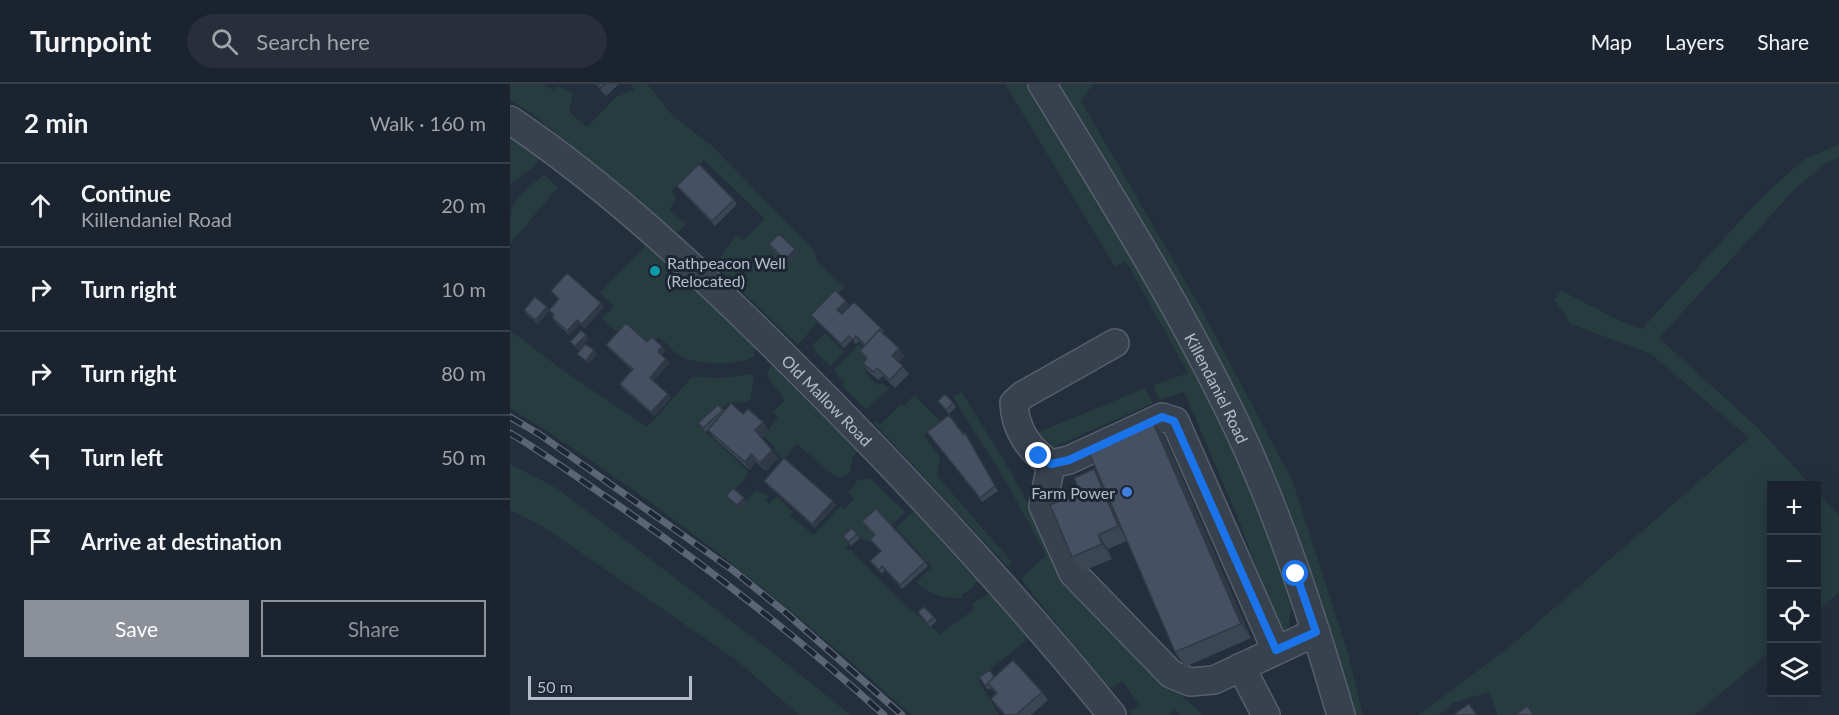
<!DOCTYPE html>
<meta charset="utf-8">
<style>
:root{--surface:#1b232e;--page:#282f3a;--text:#f1f3f6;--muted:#a0a4aa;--line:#39404a;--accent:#8c9099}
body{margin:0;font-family:Lato,sans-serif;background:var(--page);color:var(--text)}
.controls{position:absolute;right:18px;bottom:18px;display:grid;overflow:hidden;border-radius:0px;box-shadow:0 6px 24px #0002}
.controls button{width:54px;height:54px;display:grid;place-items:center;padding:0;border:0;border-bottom:2px solid var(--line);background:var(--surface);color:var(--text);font:30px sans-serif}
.scale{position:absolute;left:18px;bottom:15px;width:164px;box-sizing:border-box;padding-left:6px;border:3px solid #b4bcc9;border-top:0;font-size:16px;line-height:21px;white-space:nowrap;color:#b4bcc9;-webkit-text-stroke:4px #1d2633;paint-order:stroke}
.stop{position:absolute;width:18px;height:18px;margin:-14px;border:4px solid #1a73e8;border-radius:50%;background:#fff}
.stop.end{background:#1a73e8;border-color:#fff;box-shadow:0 2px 6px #0008}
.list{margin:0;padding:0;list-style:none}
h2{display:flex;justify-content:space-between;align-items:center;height:78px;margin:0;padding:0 24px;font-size:26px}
h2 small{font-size:20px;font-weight:400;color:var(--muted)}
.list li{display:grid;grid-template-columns:39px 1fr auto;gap:18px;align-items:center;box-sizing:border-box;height:84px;padding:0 24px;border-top:2px solid var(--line)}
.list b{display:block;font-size:22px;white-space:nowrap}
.list p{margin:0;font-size:20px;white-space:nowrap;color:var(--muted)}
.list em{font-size:20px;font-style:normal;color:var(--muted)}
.actions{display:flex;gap:12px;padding:18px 24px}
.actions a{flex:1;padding:14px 0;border:2px solid var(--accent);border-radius:0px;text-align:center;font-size:21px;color:var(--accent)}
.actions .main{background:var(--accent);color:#fff}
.icon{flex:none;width:33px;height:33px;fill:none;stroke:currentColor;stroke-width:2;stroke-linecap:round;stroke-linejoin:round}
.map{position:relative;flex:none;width:1329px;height:631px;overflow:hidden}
header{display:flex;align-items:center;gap:36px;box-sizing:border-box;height:84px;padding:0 30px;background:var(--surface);border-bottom:2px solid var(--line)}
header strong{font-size:28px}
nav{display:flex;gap:33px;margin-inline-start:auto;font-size:21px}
.search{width:420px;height:54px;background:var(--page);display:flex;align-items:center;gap:15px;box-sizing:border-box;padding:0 21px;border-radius:33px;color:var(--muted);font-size:22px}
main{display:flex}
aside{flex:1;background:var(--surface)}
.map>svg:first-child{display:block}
.green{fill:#263c3f}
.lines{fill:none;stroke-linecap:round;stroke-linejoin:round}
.minor-casing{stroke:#565f6c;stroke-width:30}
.minor{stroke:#38414e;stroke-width:27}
.rail-casing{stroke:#5a6575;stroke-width:7}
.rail{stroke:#1d2633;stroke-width:4.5;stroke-dasharray:14;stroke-linecap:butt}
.wall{fill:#3b4654}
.shaded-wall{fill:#303945}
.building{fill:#455162;stroke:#303945;stroke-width:1.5}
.route{stroke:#1a73e8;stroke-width:8}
.culture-dot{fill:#0f9aa8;stroke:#1d2633;stroke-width:2}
.shop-dot{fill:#3f7fe0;stroke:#1d2633;stroke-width:2}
.labels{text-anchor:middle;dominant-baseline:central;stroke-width:6;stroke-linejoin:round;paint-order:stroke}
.poi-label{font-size:16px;fill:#b4bcc9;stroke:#1d2633;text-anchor:start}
.street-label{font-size:16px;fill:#b4bcc9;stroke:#1d2633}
</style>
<header>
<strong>Turnpoint</strong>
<div class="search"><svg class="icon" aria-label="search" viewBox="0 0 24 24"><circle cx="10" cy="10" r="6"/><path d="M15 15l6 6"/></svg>Search here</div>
<nav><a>Map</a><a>Layers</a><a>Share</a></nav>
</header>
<main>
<aside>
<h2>2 min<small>Walk · 160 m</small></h2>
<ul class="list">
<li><svg class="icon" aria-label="ahead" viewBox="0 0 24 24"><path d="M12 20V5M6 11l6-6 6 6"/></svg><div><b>Continue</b><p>Killendaniel Road</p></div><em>20 m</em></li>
<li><svg class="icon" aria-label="right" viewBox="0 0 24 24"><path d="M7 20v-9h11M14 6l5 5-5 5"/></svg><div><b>Turn right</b></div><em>10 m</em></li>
<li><svg class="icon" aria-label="right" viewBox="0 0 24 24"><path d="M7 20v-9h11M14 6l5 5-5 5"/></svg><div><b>Turn right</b></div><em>80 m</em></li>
<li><svg class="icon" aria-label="left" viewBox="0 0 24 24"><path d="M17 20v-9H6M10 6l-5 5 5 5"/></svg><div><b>Turn left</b></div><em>50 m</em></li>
<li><svg class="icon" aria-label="arrive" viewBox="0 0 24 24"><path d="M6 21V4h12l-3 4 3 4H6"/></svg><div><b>Arrive at destination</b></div></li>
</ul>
<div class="actions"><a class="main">Save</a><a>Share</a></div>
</aside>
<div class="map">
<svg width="1329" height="631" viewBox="0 0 1329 631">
<rect width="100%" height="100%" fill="#242f3e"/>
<path class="green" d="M 0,0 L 33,0 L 43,6 L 47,2 L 63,9 L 59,28 L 77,43 L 106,13 L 125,6 L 121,0 L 137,0 L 164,33 L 201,61 L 304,166 L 307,178 L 335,203 C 317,221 306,242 288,261 L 204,181 L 227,151 L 233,156 L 255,135 L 194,76 L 162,106 L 166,115 L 159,126 L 176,140 L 168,149 L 22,30 L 0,16 Z
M 495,0 L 521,0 L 688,286 L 746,411 L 782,515 L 778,551 L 768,541 L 727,432 L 674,308 L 649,316 L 643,301 L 678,289 L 616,177 L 605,183 Z
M 546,0 L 583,0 L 571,17 L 689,221 L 783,398 L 839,573 L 853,631 L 844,631 L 828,575 L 768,404 Z
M 0,50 L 31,72 L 24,83 L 0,100 Z
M 1329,60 L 1329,74 L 1316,79 L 1287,103 L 1149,254 L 1248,344 L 1301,401 L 1262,402 L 1261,567 L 1185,631 L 987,631 L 980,608 L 943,619 L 929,631 L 908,631 L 997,565 L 1239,354 L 1141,270 L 1061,240 L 1044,215 L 1052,207 L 1112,238 L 1132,245 L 1250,115 L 1293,76 Z
M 34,91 L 48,103 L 0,160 C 0,117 0,118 34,91 Z
M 138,159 L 245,260 L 244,273 C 226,282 189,281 170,272 C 163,268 156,259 149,253 L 140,262 L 111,252 L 92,234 L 104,222 L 90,209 Z
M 0,246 L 51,285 L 137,343 L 182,293 L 212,294 L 241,290 L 244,292 L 240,316 L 233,319 L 219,318 L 191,343 L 238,387 L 236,394 L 217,414 L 230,425 L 246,407 L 259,412 L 255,417 L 259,420 L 267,412 L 283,428 L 280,432 L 304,451 L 331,422 L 334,425 L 344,415 L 338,408 L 348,396 L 360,394 L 395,428 L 363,459 L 350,454 L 345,448 L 336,456 L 339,460 L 334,465 L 341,466 L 389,516 L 430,550 L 463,526 L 462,519 L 478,510 L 484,511 L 520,553 L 468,595 L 489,631 L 401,631 C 275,518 144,413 0,324 Z
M 315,249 L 335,268 L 320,282 L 301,262 Z
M 349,260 L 359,271 L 363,282 L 356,289 L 367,301 L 372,299 L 379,305 L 356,326 L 332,301 L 335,298 L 324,286 Z
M 265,281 L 347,362 L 348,367 L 342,374 L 340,389 L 331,394 L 323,391 L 287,360 L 274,376 L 263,366 L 265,363 L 253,352 L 268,334 L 263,328 L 275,316 L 257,291 L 260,283 Z
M 635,304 L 643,319 L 540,365 L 522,351 Z
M 452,308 L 502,390 L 556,492 L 637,588 L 641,584 L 693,631 L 670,631 L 665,626 L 659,631 L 622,631 L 619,628 L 630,621 L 612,597 L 599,606 L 511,495 L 536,471 L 498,401 L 443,313 Z
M 404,311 L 430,337 L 414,351 L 430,373 L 427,392 L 501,477 L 499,484 L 364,339 L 366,337 L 371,340 L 390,321 L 394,322 Z
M 0,380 L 48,405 L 253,561 L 341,631 L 289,631 L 226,576 L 34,443 L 0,426 Z
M 1307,407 L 1329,432 L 1329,508 L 1307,528 Z
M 404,427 L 467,497 L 461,505 L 451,511 L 453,514 C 433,514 421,512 406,498 L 422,483 L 386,444 Z"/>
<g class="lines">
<g class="minor-casing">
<g id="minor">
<path id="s1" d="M 532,0 C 600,111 670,223 726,340 C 770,433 802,532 831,631"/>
<path id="s2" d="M 0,36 C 102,105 194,192 281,279 C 394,391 501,507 602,631"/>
<path d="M 605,259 L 513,311 L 504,319 C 505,345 519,366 541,380 L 559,376 L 652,333 L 665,337 L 766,566"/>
<path d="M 541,380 L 533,422 L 563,489 L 661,590 L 680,598 L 704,596 L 806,548"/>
<path d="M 731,583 L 756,631"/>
</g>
</g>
<use href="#minor" class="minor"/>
<g class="rail-casing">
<path id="rail" d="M 0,333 L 29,350 L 224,487 L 275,528 L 392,631
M 0,349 C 35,370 68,394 102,417 C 198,483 288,553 374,631"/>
</g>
<use href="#rail" class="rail"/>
</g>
<path class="wall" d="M 85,0 L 109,0 L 96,12 Z
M 167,102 L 224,116 L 227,120 L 205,142 L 170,106 Z
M 259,160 L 288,169 L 278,180 L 262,165 Z
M 41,207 L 94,223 L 75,244 L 70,240 L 59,251 L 44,237 L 42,233 L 43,231 L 39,226 L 48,215 Z
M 336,217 L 339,221 L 331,229 L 371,244 L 374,248 L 373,249 L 394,272 L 389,278 L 399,290 L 385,304 L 373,292 L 368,296 L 358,287 L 353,279 L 356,275 L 350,267 L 354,262 L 349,257 L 346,260 L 342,256 L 334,264 L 304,235 L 301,231 Z
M 37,223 L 39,227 L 28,240 L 16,230 L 14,226 Z
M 96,261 L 152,262 L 155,267 L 151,271 L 159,279 L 143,297 L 161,314 L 144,332 L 112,304 L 110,300 L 122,286 L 99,265 Z
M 428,317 L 443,319 L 446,323 L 439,330 Z
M 208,321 L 214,327 L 233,330 L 253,338 L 258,346 L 252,354 L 268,374 L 256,387 L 246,378 L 240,386 L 204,354 L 198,346 L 196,348 L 191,343 L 188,339 Z
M 642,336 L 653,350 L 741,554 L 675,583 L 665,568 L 617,457 L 598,465 L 602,475 L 573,487 L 562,473 L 570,408 L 589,393 Z
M 417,348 L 453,350 L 455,349 L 488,407 L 472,418 Z
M 254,397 L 323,417 L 326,421 L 305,444 L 257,401 Z
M 352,437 L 415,478 L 418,482 L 392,505 L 375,486 L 372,490 L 360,477 L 371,467 L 360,455 L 364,452 Z
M 342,444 L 350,454 L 341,462 L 333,452 Z
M 408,528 L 424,533 L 427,537 L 420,543 Z
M 469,593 L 484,593 L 532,608 L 538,616 L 521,631 L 494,631 L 481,615 L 486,610 L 481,604 L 478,606 Z"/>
<path class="shaded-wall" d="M 285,165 L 288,169 L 278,180 L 275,176 Z
M 336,217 L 339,221 L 330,230 L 327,226 Z
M 91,219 L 94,223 L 75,244 L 72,240 Z
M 37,223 L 39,227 L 28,240 L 25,236 Z
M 67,236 L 70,240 L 59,251 L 57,247 Z
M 76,251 L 79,255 L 68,267 L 65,262 Z
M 152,262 L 155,267 L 151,272 L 148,268 Z
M 389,264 L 394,272 L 388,280 L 382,272 Z
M 84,266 L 87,271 L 78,281 L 76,277 Z
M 156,275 L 159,279 L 143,298 L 140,294 Z
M 158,310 L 161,314 L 144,332 L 141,328 Z
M 642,336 L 653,350 L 741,554 L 731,540 Z
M 253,338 L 258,346 L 251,354 L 245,346 Z
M 262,366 L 268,374 L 256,387 L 250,379 Z
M 241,370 L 246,378 L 240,386 L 235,378 Z
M 584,385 L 594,400 L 618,457 L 608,442 Z
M 234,414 L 237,418 L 230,426 L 227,421 Z
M 323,417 L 326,421 L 305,444 L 302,440 Z
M 588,451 L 598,465 L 602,475 L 592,460 Z"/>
<path class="building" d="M 87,0 L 95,0 L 91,4 Z
M 189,80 L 224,116 L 202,137 L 167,102 Z
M 269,150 L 285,165 L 275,176 L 259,160 Z
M 57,189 L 91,219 L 72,240 L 67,236 L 57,247 L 42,233 L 44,231 L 39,226 L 49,215 L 41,207 Z
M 325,206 L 336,217 L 327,226 L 332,230 L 344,218 L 371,244 L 355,261 L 346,252 L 343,256 L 339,252 L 331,260 L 301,231 Z
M 25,213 L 37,223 L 25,236 L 14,226 Z
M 116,239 L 137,258 L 142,253 L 147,258 L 152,262 L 148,268 L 156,275 L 140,294 L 158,310 L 141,328 L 110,300 L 123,285 L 96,261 Z
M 71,246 L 76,251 L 65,262 L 60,258 Z
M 369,246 L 389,264 L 382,272 L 393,282 L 380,296 L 367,284 L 363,288 L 353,279 L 357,274 L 350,267 Z
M 75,260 L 84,266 L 76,277 L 67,270 Z
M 435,310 L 443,319 L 436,326 L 428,317 Z
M 221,319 L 233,330 L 238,325 L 253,338 L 245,346 L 262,366 L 250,379 L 241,370 L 235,378 L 198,346 Z
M 208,321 L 213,326 L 193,344 L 188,339 Z
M 439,331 L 453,350 L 455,349 L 485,402 L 470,414 L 417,348 Z
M 642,336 L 731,540 L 665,568 L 577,364 Z
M 274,374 L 323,417 L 302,440 L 254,397 Z
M 584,385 L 608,442 L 588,451 L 592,460 L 562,473 L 540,421 L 570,408 L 564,394 Z
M 223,404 L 234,414 L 227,421 L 216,412 Z
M 366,425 L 415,478 L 390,501 L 372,482 L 369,486 L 360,477 L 371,467 L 360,455 L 365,451 L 352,437 Z
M 342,444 L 347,450 L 338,458 L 333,452 Z
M 414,523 L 424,533 L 417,539 L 408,528 Z
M 503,576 L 532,608 L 506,631 L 495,631 L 481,615 L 487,609 L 478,599 Z
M 480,586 L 484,593 L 478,599 L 479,600 L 475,602 L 469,593 Z
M 959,620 L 967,631 L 943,631 Z
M 1017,622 L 1024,631 L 1005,631 Z"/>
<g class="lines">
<path class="route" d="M 529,372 L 541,380 L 559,376 L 652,333 L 664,337 L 766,566 L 806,548 L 786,490"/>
</g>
<circle class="culture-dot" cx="145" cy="187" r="6"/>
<circle class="shop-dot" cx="617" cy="408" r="6"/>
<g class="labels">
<g class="poi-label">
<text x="157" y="178">Rathpeacon Well<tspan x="157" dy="18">(Relocated)</tspan></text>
<text x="605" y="408" text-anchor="end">Farm Power</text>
</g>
<g class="street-label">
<text stroke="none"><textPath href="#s1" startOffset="351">Killendaniel Road</textPath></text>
<text stroke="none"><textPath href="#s2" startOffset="424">Old Mallow Road</textPath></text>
</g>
</g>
</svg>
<div class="controls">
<button>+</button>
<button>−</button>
<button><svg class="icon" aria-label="locate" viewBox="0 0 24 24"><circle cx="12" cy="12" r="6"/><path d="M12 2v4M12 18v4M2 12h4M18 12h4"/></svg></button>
<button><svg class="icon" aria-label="layers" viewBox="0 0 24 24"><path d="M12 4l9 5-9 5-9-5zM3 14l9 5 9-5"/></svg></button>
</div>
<div class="scale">50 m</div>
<div class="stop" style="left:786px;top:490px"></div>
<div class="stop end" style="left:529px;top:372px"></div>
</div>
</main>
